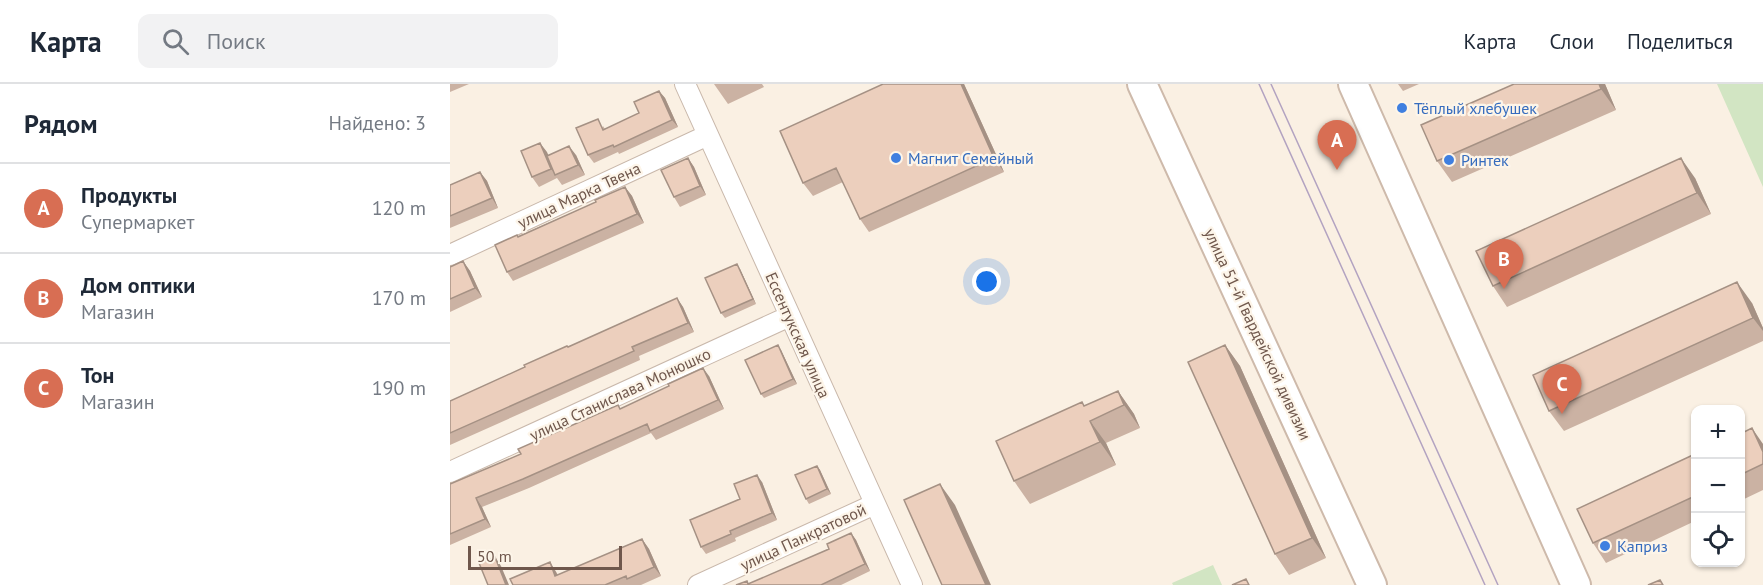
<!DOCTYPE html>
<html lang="ru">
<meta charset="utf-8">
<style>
:root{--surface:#fff;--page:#f2f2f3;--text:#1f2937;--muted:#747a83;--line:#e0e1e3;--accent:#d86e53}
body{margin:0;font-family:"PT Sans",sans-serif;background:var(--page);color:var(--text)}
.controls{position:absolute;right:18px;bottom:18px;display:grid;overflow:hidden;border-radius:12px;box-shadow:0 2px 4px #0004}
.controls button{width:54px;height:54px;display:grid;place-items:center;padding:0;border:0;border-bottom:2px solid var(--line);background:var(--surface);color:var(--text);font:30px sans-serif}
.scale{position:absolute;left:18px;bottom:15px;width:154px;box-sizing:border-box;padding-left:6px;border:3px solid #6f574c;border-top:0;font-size:16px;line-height:21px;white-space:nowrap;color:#6f574c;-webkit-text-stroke:4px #fdf5e9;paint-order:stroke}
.you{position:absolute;left:537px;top:198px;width:21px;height:21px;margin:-15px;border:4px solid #fff;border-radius:50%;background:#1a73e8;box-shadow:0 0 0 9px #1a73e833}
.badge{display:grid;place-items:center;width:39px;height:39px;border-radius:50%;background:var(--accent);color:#fff;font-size:20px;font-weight:700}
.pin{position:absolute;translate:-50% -50px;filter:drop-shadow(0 2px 3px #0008)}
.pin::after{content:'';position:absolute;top:32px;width:21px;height:18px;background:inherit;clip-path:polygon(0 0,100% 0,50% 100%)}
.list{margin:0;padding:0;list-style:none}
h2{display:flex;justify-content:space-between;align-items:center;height:78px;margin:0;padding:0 24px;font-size:26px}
h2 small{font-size:20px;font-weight:400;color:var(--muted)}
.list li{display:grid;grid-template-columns:39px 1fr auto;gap:18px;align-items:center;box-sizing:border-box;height:90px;padding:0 24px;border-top:2px solid var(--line)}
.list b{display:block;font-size:22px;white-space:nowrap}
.list p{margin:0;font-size:20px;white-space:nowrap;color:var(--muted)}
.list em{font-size:20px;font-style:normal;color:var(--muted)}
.icon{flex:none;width:33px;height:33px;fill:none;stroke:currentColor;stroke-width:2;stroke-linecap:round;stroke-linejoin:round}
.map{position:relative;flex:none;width:1313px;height:501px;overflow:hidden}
header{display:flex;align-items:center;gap:36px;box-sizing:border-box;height:84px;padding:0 30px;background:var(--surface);border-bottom:2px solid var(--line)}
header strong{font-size:28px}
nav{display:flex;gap:33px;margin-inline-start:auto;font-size:21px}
.search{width:420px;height:54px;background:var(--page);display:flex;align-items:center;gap:15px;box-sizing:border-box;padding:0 21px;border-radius:12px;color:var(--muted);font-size:22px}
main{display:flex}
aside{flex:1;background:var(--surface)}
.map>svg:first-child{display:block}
.green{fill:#d2e5c3}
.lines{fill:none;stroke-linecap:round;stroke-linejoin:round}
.street-casing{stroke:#c9b8ab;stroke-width:22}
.secondary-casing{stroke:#cebaab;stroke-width:32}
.street{stroke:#fff;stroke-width:20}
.secondary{stroke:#fff;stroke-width:28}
.tram{stroke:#b3a3c1;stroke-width:1.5}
.wall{fill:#cbb2a3}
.shaded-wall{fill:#a59184}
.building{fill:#eccfbd;stroke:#a59184;stroke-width:1.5}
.shop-dot{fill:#3f7fe0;stroke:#fdf5e9;stroke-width:2}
.labels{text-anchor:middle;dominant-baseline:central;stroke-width:4.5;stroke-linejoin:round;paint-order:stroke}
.shop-label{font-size:16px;fill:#366cbe;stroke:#fdf5e9;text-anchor:start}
.street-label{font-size:16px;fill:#6f574c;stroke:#fdf5e9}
</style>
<header>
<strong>Карта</strong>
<div class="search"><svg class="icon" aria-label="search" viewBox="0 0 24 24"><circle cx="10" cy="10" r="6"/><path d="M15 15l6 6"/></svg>Поиск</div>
<nav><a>Карта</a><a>Слои</a><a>Поделиться</a></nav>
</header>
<main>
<aside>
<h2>Рядом<small>Найдено: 3</small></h2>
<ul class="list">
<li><span class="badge">A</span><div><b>Продукты</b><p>Супермаркет</p></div><em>120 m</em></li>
<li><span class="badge">B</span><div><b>Дом оптики</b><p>Магазин</p></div><em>170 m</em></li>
<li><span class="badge">C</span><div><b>Тон</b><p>Магазин</p></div><em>190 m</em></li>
</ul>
</aside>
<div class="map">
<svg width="1313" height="501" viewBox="0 0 1313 501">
<rect width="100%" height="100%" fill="#faf0e3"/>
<path class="green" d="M 1267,0 L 1313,0 L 1313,103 Z
M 763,481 L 772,501 L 723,501 L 722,499 Z"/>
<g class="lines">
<g class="street-casing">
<path id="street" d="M 235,0 L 462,501
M 0,171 L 258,51
M 0,388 L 340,232
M 248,501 L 425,420"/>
</g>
<g class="secondary-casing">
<path id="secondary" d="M 692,0 L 922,501
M 903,0 L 1126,501"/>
</g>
<use href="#street" class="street"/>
<use href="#secondary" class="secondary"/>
<path class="tram" d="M 809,0 L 1035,501
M 821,0 L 1048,501"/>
</g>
<path class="wall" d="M 0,0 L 19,0 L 0,8 Z
M 264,0 L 312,0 L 314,3 L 278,20 Z
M 514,0 L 554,88 L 419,148 L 410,135 L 393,98 L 363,112 L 353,99 Z
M 948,0 L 969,0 L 953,7 Z
M 1064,0 L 1155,0 L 1166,26 L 1002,98 L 987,77 Z
M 209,7 L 215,14 L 228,43 L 169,70 L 168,68 L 144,79 L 138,71 L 153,42 L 155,45 L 189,29 Z
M 90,59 L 98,71 L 126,71 L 135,91 L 112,101 L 107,94 L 89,103 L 82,93 Z
M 238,74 L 244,83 L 256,111 L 230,123 L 224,113 Z
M 30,88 L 37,97 L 48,124 L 0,144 L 0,101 Z
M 1245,94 L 1261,130 L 1057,223 L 1043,202 Z
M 175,103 L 182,112 L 194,139 L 63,197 L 57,188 L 68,152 L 146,118 Z
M 13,177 L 20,187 L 32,213 L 0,228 L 0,183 Z
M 290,185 L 306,220 L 275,234 L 271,229 Z
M 227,214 L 233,223 L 244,248 L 189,272 L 190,276 L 0,361 L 0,317 Z
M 1302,219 L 1313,244 L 1313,257 L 1114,347 L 1099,327 Z
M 775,261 L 790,282 L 876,474 L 839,491 L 825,470 Z
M 331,266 L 347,300 L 314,314 L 311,310 Z
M 259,292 L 274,325 L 206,356 L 201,349 L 79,404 L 32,423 L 41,443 L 0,461 L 0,400 L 71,370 L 168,321 L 170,325 Z
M 668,307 L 684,330 L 690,344 L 656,359 L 666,381 L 580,420 L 564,397 L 635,322 Z
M 1290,350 L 1313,360 L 1313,406 L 1290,417 Z
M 1245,370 L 1245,437 L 1156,479 L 1143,459 Z
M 367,382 L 370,386 L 381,410 L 359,420 L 356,415 Z
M 312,398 L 327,436 L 285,454 L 286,457 L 256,470 L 251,463 L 290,415 Z
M 401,449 L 406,456 L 420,487 L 391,501 L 286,501 L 297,497 L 299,500 L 379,465 Z
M 192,455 L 199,465 L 211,492 L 191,501 L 63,501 L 100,478 L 108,491 Z"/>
<path class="shaded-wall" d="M 511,0 L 514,0 L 554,88 L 544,74 Z
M 1149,0 L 1155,0 L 1166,26 L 1151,5 Z
M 209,7 L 215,14 L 228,43 L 222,36 Z
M 90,59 L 97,68 L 107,91 L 101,85 Z
M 119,62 L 126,71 L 135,91 L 128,81 Z
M 238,74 L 244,83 L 256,111 L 250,102 Z
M 1231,74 L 1245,94 L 1261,130 L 1247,109 Z
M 30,88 L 37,97 L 48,124 L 42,114 Z
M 175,103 L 182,112 L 194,139 L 187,130 Z
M 13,177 L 20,187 L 32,213 L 25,204 Z
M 287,180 L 290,185 L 306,220 L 303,215 Z
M 1287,198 L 1302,219 L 1313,244 L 1313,247 L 1303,234 Z
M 227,214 L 233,223 L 244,248 L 238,239 Z
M 328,261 L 331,266 L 347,300 L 343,295 Z
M 775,261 L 790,282 L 876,474 L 862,454 Z
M 253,284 L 259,292 L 274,325 L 268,316 Z
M 668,307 L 684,330 L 690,344 L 674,321 Z
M 640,337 L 656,359 L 666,381 L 650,358 Z
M 1302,344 L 1313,360 L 1313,368 Z
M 367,382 L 370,386 L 381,410 L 377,405 Z
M 307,391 L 312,398 L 327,436 L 322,429 Z
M 490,400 L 505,421 L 541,501 L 536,501 Z
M 26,414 L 32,423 L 41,443 L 35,435 Z
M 401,449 L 406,456 L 420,487 L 415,480 Z
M 192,455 L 199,465 L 211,492 L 204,483 Z
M 45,473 L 51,482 L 59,501 L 56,501 Z
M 100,478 L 106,488 L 112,501 L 105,492 Z"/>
<path class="building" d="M 433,0 L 511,0 L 544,74 L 410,135 L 386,84 L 353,99 L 330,47 Z
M 1064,0 L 1149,0 L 1151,5 L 987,77 L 971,41 Z
M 209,7 L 222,36 L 164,63 L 163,61 L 138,71 L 126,44 L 148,35 L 153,46 L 189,29 L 184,18 Z
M 90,59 L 101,85 L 82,93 L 71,67 Z
M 119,62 L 128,81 L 105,91 L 97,72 Z
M 238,74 L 250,102 L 224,113 L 211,86 Z
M 1231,74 L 1247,109 L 1043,202 L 1026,167 Z
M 30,88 L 42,114 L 0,132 L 0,101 Z
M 175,103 L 187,130 L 57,188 L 45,161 L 67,151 L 68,153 L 146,118 L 145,116 Z
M 13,177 L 25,204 L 0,215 L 0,183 Z
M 287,180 L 303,215 L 271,229 L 255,194 Z
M 1287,198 L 1303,234 L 1099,327 L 1083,291 Z
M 227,214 L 238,239 L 182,263 L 184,267 L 0,349 L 0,317 L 75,283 L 74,281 L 117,262 L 118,263 Z
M 328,261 L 343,295 L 311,310 L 295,276 Z
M 775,261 L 862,454 L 825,470 L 738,278 Z
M 253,284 L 268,316 L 200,347 L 197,340 L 73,395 L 26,414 L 35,435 L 0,450 L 0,400 L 71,370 L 68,365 L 168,321 L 170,325 L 219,302 L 218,300 Z
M 668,307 L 674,321 L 640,337 L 650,358 L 564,397 L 546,357 L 632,318 L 634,322 Z
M 1302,344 L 1313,368 L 1313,380 L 1290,391 L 1290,350 Z
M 1245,370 L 1245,412 L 1143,459 L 1127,425 Z
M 367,382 L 377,405 L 356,415 L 345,391 Z
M 307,391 L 322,429 L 280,447 L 281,450 L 251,463 L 240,436 L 290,415 L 284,400 Z
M 490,400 L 536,501 L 492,501 L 454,416 Z
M 401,449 L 415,480 L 371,501 L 286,501 L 297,497 L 298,500 L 379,465 L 377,460 Z
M 192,455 L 204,483 L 177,495 L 176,492 L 155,501 L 63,501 L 60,495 L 100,478 L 105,492 Z
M 45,473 L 56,501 L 38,501 L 29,479 Z
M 796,495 L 799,501 L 782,501 Z
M 1210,496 L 1213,501 L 1198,501 Z"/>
<g class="shop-dot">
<circle cx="952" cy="24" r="6"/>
<circle cx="446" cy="74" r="6"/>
<circle cx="999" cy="76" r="6"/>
<circle cx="1155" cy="462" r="6"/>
</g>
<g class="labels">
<g class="shop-label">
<text x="964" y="24">Тёплый хлебушек</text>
<text x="458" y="74">Магнит Семейный</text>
<text x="1011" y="76">Ринтек</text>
<text x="1167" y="462">Каприз</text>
</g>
<g class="street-label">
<text transform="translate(129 111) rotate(-25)">улица Марка Твена</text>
<text transform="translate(808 250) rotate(65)">улица 51-й Гвардейской дивизии</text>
<text transform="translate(348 251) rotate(66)">Ессентукская улица</text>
<text transform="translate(170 310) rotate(-25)">улица Станислава Монюшко</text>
<text transform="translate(353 453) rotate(-25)">улица Панкратовой</text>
</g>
</g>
</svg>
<div class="controls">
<button>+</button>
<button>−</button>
<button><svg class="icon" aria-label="locate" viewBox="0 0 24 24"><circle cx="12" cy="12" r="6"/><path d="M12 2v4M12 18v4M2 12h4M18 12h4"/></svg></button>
</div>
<div class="scale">50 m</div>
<div class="you"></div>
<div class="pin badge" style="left:887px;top:86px">A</div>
<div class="pin badge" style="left:1054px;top:205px">B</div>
<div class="pin badge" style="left:1112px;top:330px">C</div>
</div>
</main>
